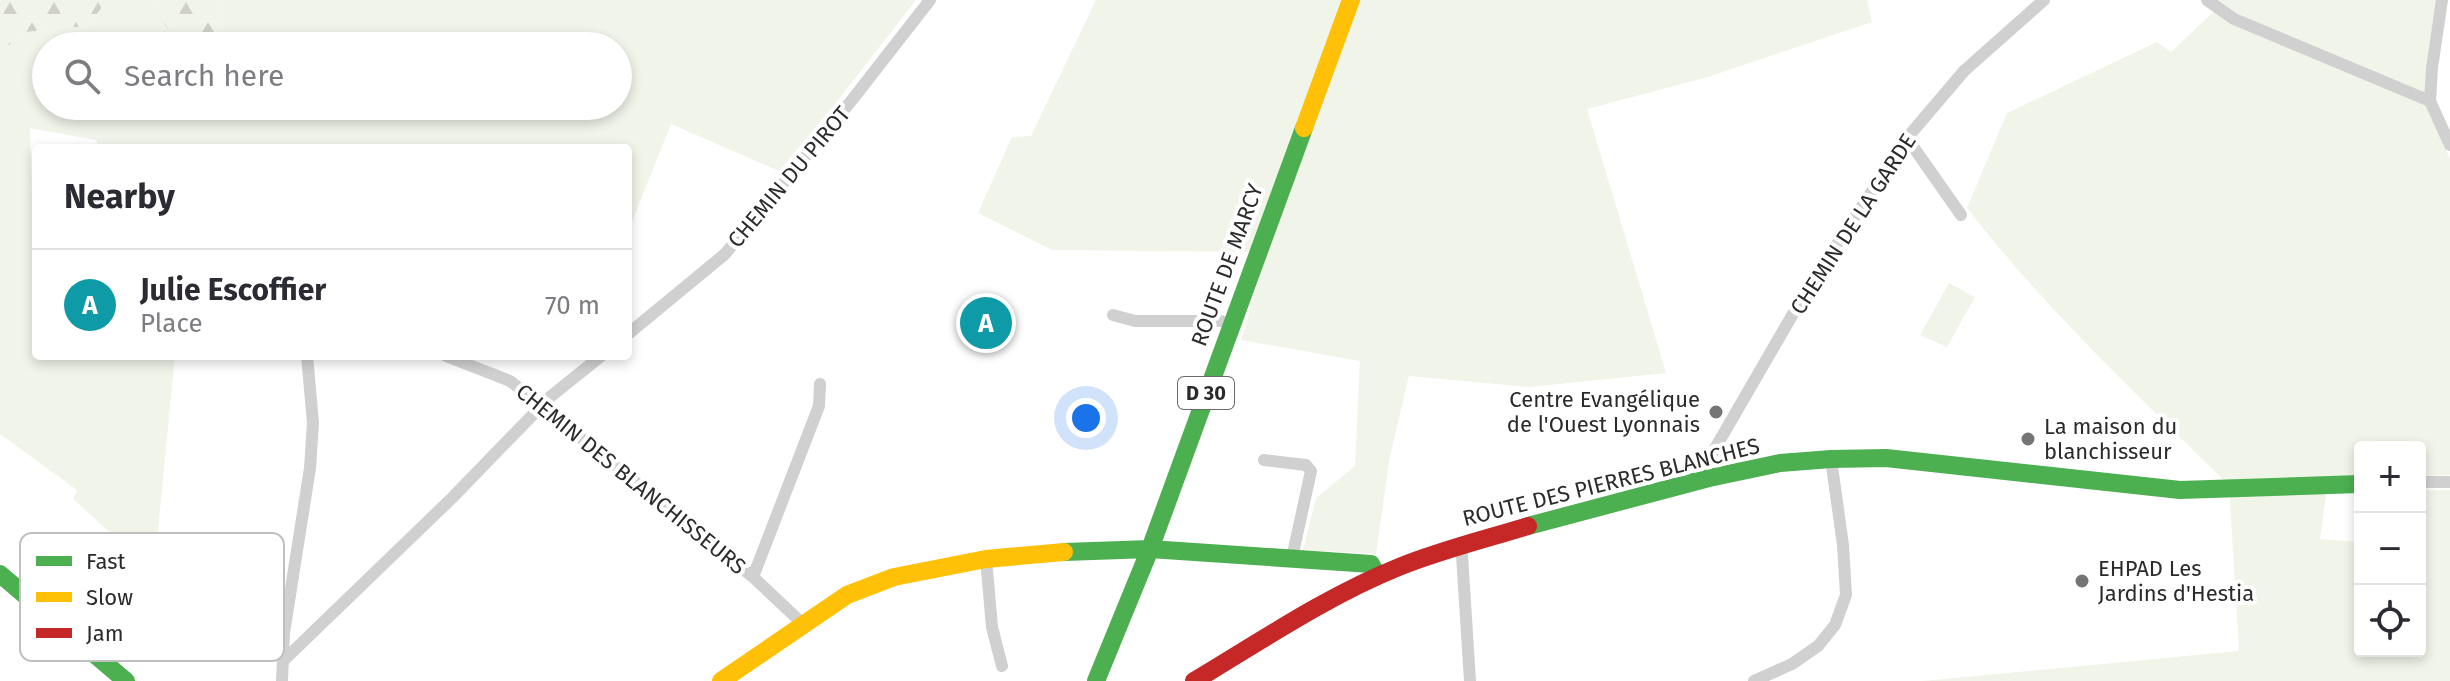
<!DOCTYPE html>
<meta charset="utf-8">
<style>
:root{--surface:#fff;--page:#f2f2f3;--text:#2b2b33;--muted:#7c7c81;--line:#e1e1e2;--accent:#757575}
body{margin:0;font-family:"Fira Sans",sans-serif;background:var(--page);color:var(--text)}
.controls{position:absolute;right:24px;bottom:24px;display:grid;overflow:hidden;border-radius:8px;box-shadow:0 4px 12px #0003}
.controls button{width:72px;height:72px;display:grid;place-items:center;padding:0;border:0;border-bottom:2px solid var(--line);background:var(--surface);color:var(--text);font:40px sans-serif}
.you{position:absolute;left:1086px;top:418px;width:28px;height:28px;margin:-20px;border:6px solid #fff;border-radius:50%;background:#1a73e8;box-shadow:0 0 0 12px #1a73e833}
.badge{display:grid;place-items:center;width:52px;height:52px;border-radius:50%;background:var(--accent);color:#fff;font-size:26px;font-weight:700}
.pin{position:absolute;translate:-50% -50%;border:4px solid #fff;box-shadow:0 2px 8px #0006}
.list{margin:0;padding:0;list-style:none}
h2{display:flex;justify-content:space-between;align-items:center;height:104px;margin:0;padding:0 32px;font-size:34px}
h2 small{font-size:26px;font-weight:400;color:var(--muted)}
.list li{display:grid;grid-template-columns:52px 1fr auto;gap:24px;align-items:center;box-sizing:border-box;height:112px;padding:0 32px;border-top:2px solid var(--line)}
.list b{display:block;font-size:30px;white-space:nowrap}
.list p{margin:0;font-size:26px;white-space:nowrap;color:var(--muted)}
.list em{font-size:26px;font-style:normal;color:var(--muted)}
.icon{flex:none;width:44px;height:44px;fill:none;stroke:currentColor;stroke-width:2;stroke-linecap:round;stroke-linejoin:round}
.map{position:relative;flex:none;width:2450px;height:681px;overflow:hidden}
.search{position:absolute;background:var(--surface);box-shadow:0 4px 12px #0003;left:32px;top:32px;width:600px;height:88px;display:flex;align-items:center;gap:20px;box-sizing:border-box;padding:0 28px;border-radius:44px;color:var(--muted);font-size:30px}
.panel{position:absolute;background:var(--surface);box-shadow:0 4px 12px #0003;left:32px;top:144px;width:600px;height:216px;border-radius:8px}
.map>svg:first-child{display:block}
.grass{fill:#f1f4e9}
.forest{fill:url(#forest-firs)}
.lines{fill:none;stroke-linecap:round;stroke-linejoin:round}
.street{stroke:#d0d0d0;stroke-width:12}
.fast{stroke:#4caf50;stroke-width:18}
.slow{stroke:#ffc107;stroke-width:18}
.jam{stroke:#c62828;stroke-width:18}
.poi-dot{fill:#757575;stroke:#fff;stroke-width:3}
.labels{text-anchor:middle;dominant-baseline:central;stroke-width:8;stroke-linejoin:round;paint-order:stroke}
.shield{fill:#fff;stroke:#6b6b6b;stroke-width:2}
.shield-label{font-size:20px;font-weight:bold;fill:#2b2b2b}
.street-label{font-size:22px;fill:#2b2b2b;stroke:#fff}
.poi-label{font-size:22px;fill:#2b2b2b;stroke:#fff;text-anchor:start}
.key{fill:#fff;stroke:#bfbfbf;stroke-width:2}
.key-label{font-size:22px;fill:#2b2b2b}
</style>
<div class="map">
<svg width="2450" height="681" viewBox="0 0 2450 681">
<defs>
<pattern id="forest-firs" width="22" height="20" patternUnits="userSpaceOnUse" patternTransform="scale(2)"><rect width="22" height="20" fill="#f1f4e9"/><path d="M5 1l3.5 6h-7zM16 11l3.5 6h-7z" fill="#cfd1c8"/></pattern>
</defs>
<rect width="100%" height="100%" fill="#fff"/>
<path class="grass" d="M 108,0 L 157,0 L 165,25 L 180,46 L 46,46 L 46,106 L 618,106 L 618,46 L 212,46 L 224,0 L 916,0 L 835,104 L 779,171 L 671,124 L 631,224 L 628,223 L 628,148 L 99,148 L 96,140 L 30,128 L 36,356 L 175,356 L 152,591 L 143,623 L 88,582 L 115,537 L 73,499 L 77,490 L 0,434 L 0,52 L 25,32 L 87,26 Z
M 1096,0 L 1867,0 L 1872,22 L 1708,77 L 1587,109 L 1666,373 L 1529,387 L 1409,376 L 1390,456 L 1376,554 L 1303,550 L 1316,498 L 1355,466 L 1360,361 L 1241,340 L 1267,252 L 1052,250 L 978,213 L 1012,137 L 1031,136 Z
M 2217,0 L 2438,0 L 2425,101 L 2450,159 L 2450,475 L 2420,476 L 2420,447 L 2360,447 L 2360,478 L 2328,480 L 2320,539 L 2360,542 L 2360,651 L 2420,651 L 2420,495 L 2421,490 L 2450,490 L 2450,681 L 1923,681 L 2239,651 L 2229,485 C 2138,396 2045,308 1967,208 L 2007,113 L 2157,42 L 2171,52 L 2222,4 Z
M 1949,283 L 1975,297 L 1947,347 L 1920,335 Z"/>
<path class="forest" d="M 0,0 L 108,0 L 87,26 L 25,32 L 0,52 Z
M 157,0 L 224,0 L 212,46 L 180,46 L 165,25 Z"/>
<g class="lines">
<path class="street" d="M 2207,0 L 2234,19 L 2430,101
M 2442,0 L 2432,68 L 2430,101 L 2450,145
M 1907,138 L 1961,215
M 1113,315 L 1135,321 L 1221,321 L 1231,324
M 628,334 L 725,254 L 852,100 L 930,0
M 446,356 L 510,381 L 753,577 L 803,624
M 1264,460 L 1306,465 L 1311,471 L 1292,558
M 1709,478 L 1706,464 L 1808,288 L 1907,138 L 1964,71 L 2044,0
M 2420,482 L 2450,482
M 1458,546 L 1462,555 L 1470,681
M 986,559 L 992,627 L 1002,666
M 753,577 L 819,406 L 820,384
M 283,661 L 452,498 L 550,397 L 601,356
M 282,681 L 284,633 L 310,468 L 313,423 L 307,356
M 1754,681 L 1792,664 L 1818,646 L 1835,625 L 1846,595 L 1843,545 L 1831,459"/>
<path class="fast" d="M 1528,526 L 1709,478 L 1780,463 L 1831,459 L 1886,458 L 2180,490 L 2360,484
M 1064,552 L 1150,549 L 1371,564 L 1377,575
M 0,574 L 126,681
M 1096,681 L 1150,549 L 1304,128"/>
<path class="slow" d="M 1304,128 L 1351,0
M 721,681 L 847,595 L 894,577 L 986,559 L 1064,552"/>
<path class="jam" d="M 1194,681 C 1261,641 1327,596 1399,567 C 1441,550 1486,539 1528,526"/>
</g>
<g class="poi-dot">
<circle cx="1716" cy="412" r="8"/>
<circle cx="2028" cy="439" r="8"/>
<circle cx="2082" cy="581" r="8"/>
</g>
<g class="labels">
<rect class="shield" x="1178" y="377" width="56" height="32" rx="6"/>
<g class="shield-label">
<text x="1206" y="393">D 30</text>
</g>
<g class="street-label">
<text transform="translate(789 177) rotate(-50)">CHEMIN DU PIROT</text>
<text transform="translate(1853 224) rotate(-57)">CHEMIN DE LA GARDE</text>
<text transform="translate(1227 265) rotate(-70)">ROUTE DE MARCY</text>
<text transform="translate(631 479) rotate(39)">CHEMIN DES BLANCHISSEURS</text>
<text transform="translate(1611 482) rotate(-14)">ROUTE DES PIERRES BLANCHES</text>
</g>
<g class="poi-label">
<text x="1700" y="399" text-anchor="end">Centre Evangélique<tspan x="1700" dy="25">de l'Ouest Lyonnais</tspan></text>
<text x="2044" y="426">La maison du<tspan x="2044" dy="25">blanchisseur</tspan></text>
<text x="2098" y="568">EHPAD Les<tspan x="2098" dy="25">Jardins d'Hestia</tspan></text>
</g>
</g>
<rect x="20" y="533" width="264" height="128" rx="12" class="key"/>
<rect x="36" y="556" width="36" height="10" fill="#4caf50"/>
<rect x="36" y="592" width="36" height="10" fill="#ffc107"/>
<rect x="36" y="628" width="36" height="10" fill="#c62828"/>
<g class="key-label">
<text x="86" y="569">Fast</text>
<text x="86" y="605">Slow</text>
<text x="86" y="641">Jam</text>
</g>
</svg>
<div class="controls">
<button>+</button>
<button>−</button>
<button><svg class="icon" aria-label="locate" viewBox="0 0 24 24"><circle cx="12" cy="12" r="6"/><path d="M12 2v4M12 18v4M2 12h4M18 12h4"/></svg></button>
</div>
<div class="you"></div>
<div class="pin badge" style="left:986px;top:323px;background:#0f9aa8">A</div>
<div class="search"><svg class="icon" aria-label="search" viewBox="0 0 24 24"><circle cx="10" cy="10" r="6"/><path d="M15 15l6 6"/></svg>Search here</div>
<section class="panel">
<h2>Nearby<small></small></h2>
<ul class="list">
<li><span class="badge" style="background:#0f9aa8">A</span><div><b>Julie Escoffier</b><p>Place</p></div><em>70 m</em></li>
</ul>
</section>
</div>
